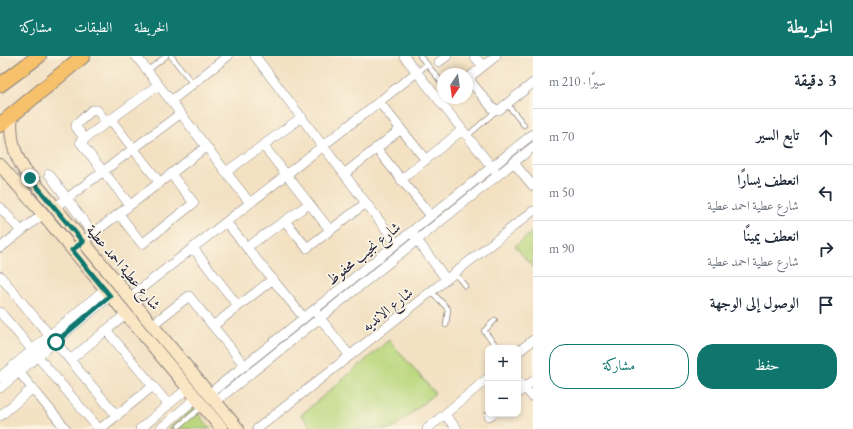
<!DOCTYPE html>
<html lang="ar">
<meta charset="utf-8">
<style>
:root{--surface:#fff;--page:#f6f6f7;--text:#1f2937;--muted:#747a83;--line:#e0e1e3;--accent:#0f766e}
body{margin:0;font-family:"EB Garamond",Amiri,serif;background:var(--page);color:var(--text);direction:rtl}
.controls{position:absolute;right:12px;bottom:12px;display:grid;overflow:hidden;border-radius:8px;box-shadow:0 2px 6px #0003}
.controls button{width:36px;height:36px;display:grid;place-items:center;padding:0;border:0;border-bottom:1px solid var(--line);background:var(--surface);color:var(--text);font:20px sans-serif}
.compass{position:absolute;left:437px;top:12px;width:36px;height:36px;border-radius:50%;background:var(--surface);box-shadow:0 2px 6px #0003;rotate:193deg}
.stop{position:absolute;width:12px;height:12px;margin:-9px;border:3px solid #0f766e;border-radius:50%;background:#fff}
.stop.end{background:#0f766e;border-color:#fff;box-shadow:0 1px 4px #0008}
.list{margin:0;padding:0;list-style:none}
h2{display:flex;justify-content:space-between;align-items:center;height:52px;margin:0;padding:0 16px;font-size:17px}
h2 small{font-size:13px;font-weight:400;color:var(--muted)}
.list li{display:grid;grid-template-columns:26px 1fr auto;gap:12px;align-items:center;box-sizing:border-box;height:56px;padding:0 16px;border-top:1px solid var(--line)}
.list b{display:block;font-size:15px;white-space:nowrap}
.list p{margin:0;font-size:13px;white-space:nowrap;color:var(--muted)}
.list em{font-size:13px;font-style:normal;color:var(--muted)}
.actions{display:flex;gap:8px;padding:12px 16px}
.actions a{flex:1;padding:9px 0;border:1px solid var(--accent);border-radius:16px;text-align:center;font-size:14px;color:var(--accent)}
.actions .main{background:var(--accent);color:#fff}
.icon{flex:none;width:22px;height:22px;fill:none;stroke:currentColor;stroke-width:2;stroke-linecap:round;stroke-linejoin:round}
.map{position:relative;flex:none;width:533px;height:373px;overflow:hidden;direction:ltr}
header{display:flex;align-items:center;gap:24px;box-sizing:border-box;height:56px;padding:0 20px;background:var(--accent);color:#fff}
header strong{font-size:19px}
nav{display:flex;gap:22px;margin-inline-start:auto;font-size:14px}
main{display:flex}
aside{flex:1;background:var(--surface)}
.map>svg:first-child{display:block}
.green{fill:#bad77e;stroke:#6e7c5c}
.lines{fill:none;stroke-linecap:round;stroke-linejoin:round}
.lane-casing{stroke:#8a827e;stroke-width:6}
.street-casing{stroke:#8a827e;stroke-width:10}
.secondary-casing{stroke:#8a827e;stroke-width:14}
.primary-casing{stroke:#8a827e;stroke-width:16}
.lane{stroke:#fff;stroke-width:4.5}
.street{stroke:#fff;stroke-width:9}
.secondary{stroke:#fbe6c4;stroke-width:12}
.primary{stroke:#f6c16b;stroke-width:14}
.route{stroke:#0f766e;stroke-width:5}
.labels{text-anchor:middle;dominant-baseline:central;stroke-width:3.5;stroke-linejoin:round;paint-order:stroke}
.street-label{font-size:15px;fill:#22223b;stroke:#fcf5e5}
</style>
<header>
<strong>الخريطة</strong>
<nav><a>الخريطة</a><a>الطبقات</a><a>مشاركة</a></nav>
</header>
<main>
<aside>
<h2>3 دقيقة<small>سيرًا · 210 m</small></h2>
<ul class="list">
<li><svg class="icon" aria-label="ahead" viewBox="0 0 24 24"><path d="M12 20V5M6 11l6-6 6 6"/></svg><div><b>تابع السير</b></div><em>70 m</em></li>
<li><svg class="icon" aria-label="left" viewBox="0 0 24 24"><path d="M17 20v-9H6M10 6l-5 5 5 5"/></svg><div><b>انعطف يسارًا</b><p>شارع عطية احمد عطية</p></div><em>50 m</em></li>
<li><svg class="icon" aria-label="right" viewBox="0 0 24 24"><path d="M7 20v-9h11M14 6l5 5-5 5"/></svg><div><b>انعطف يمينًا</b><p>شارع عطية احمد عطية</p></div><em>90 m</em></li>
<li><svg class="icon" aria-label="arrive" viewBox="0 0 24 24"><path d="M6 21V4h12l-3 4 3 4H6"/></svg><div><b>الوصول إلى الوجهة</b></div></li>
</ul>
<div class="actions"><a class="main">حفظ</a><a>مشاركة</a></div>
</aside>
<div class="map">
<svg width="533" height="373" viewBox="0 0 533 373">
<rect width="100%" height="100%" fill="#fcf5e5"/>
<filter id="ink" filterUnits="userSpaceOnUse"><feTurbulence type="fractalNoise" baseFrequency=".025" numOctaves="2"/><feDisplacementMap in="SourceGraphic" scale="8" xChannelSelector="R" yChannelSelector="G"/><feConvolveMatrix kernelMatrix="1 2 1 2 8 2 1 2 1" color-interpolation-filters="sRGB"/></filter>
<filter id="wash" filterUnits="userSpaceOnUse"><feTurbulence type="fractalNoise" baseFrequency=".012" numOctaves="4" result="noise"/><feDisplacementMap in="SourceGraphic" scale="16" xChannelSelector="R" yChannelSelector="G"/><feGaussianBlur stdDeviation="0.9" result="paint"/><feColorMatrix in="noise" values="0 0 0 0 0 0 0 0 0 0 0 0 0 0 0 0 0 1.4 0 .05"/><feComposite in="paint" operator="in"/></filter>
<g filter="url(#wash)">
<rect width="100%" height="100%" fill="#f3e1c2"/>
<path class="green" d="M 533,175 L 533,212 L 515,190 Z
M 389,284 L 435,337 L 393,373 L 313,373 L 301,359 Z
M 194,352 L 211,373 L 168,373 Z"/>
</g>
<g filter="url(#ink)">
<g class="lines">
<g class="lane-casing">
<path id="lane" d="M 171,0 L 193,28
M 420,0 L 443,28
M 147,15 L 166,0
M 417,16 L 427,8
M 507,48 L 524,69
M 467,80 L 496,55
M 455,217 L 465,230
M 431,235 L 448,253 L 446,269
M 495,264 L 484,275 L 498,292
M 179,370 L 203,350"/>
</g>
<g class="street-casing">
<path id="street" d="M 136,0 L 250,147
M 255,0 L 397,188
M 404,0 L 495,115
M 474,0 L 483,10
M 496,0 L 472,19 L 470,23 L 471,26 L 493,53 L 499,54 L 533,27
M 439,6 L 447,0
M 171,45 L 228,0
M 379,46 L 426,104
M 111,64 L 160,127
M 85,83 L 76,71 L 76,69 L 92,54 L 97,54 L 107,67
M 263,89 L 330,174
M 376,92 L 431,160
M 514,107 L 533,130
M 226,116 L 302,61
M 49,118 L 93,178
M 344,118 L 401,73
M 401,124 L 462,74
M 130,149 L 80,86 L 158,29
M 0,151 L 21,175
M 54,152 L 180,58
M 119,158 L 142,188 L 194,147 L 171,118
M 285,165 L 307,192 L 366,147
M 226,166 L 304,262
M 414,180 L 446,223
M 78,189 L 206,91
M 247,191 L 309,148
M 0,192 L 43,158
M 193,192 L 238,250
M 0,220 L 117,360
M 129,242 L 417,16
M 0,256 L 99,373
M 316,257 L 350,300
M 152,269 L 189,240 L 245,310
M 213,270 L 273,223
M 106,274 L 168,348
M 518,296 L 533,284
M 70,304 L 126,258
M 19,316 L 66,373
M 0,321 L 105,233
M 518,325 L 533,341
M 0,332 L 110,240
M 518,337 L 533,325
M 209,338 L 533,78
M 215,346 L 533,91
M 445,359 L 457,373
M 0,360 L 33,332
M 489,360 L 492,358
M 100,373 L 153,330
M 140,373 L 188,332
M 160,373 L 196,342
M 257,373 L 533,155
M 427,373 L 488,322"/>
</g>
<g class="secondary-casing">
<path id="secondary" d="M 12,58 C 9,79 13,97 25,115 L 238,373
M 0,109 L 43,158 L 222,373"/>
</g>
<g class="primary-casing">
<path id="primary" d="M 0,29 L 39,0
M 0,69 L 83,0"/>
</g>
<use href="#lane" class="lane"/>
<use href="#street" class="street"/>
<use href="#secondary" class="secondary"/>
<use href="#primary" class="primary"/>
</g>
</g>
<g class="lines" filter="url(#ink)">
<path class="route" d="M 30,122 L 83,186 L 72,194 L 110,240 L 56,286"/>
</g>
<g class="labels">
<g class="street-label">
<text transform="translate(363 197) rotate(-39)">شارع نجيب محفوظ</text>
<text transform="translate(124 211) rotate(50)">شارع عطية احمد عطية</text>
<text transform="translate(387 253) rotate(-39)">شارع الانديه</text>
</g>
</g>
</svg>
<div class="controls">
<button>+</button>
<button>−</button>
</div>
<svg class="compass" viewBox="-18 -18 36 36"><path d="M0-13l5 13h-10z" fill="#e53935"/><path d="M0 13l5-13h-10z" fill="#747a83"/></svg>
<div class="stop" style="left:56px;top:286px"></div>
<div class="stop end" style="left:30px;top:122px"></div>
</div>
</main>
